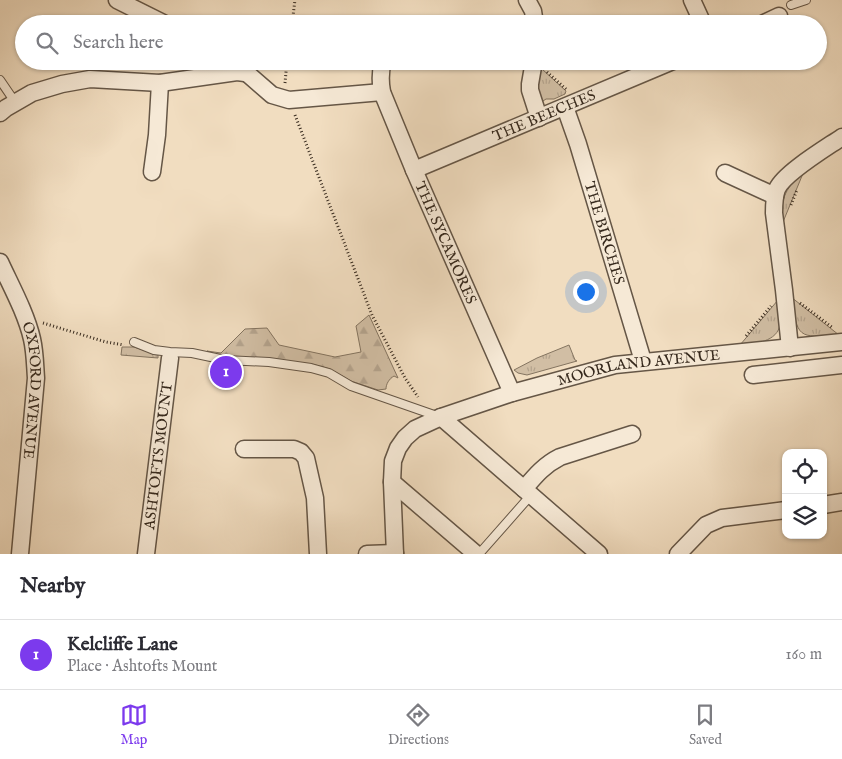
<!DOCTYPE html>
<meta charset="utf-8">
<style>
:root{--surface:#fff;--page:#f2f2f3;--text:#2b2b33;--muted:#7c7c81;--line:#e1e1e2;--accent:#7c3aed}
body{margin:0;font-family:"IM FELL English",serif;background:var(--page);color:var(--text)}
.controls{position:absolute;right:15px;bottom:15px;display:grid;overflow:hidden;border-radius:10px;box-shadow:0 1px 4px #0004}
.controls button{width:45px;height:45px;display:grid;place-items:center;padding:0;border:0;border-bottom:1px solid var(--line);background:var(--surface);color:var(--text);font:25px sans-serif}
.you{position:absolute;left:585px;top:291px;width:18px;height:18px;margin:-12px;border:4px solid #fff;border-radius:50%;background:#1a73e8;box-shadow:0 0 0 8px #1a73e833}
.badge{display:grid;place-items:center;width:32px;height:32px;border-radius:50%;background:var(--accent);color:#fff;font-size:16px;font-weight:700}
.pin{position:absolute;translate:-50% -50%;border:2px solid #fff;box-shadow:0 1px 5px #0006}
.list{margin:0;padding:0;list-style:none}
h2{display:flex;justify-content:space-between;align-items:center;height:65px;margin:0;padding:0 20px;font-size:21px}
h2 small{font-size:16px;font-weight:400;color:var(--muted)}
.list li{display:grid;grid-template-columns:32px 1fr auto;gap:15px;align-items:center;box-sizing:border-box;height:70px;padding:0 20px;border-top:1px solid var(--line)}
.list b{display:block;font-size:19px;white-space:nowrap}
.list p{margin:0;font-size:16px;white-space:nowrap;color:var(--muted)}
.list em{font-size:16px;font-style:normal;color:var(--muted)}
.icon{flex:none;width:28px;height:28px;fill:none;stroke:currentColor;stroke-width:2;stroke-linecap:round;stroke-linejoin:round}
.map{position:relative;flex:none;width:842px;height:554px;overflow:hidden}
.search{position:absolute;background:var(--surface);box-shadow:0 1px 4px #0004;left:15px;right:15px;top:15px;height:55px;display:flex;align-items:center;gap:12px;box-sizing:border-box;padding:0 18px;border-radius:28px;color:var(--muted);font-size:19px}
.sheet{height:135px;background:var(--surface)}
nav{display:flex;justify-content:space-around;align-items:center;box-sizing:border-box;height:70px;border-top:1px solid var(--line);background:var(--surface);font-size:14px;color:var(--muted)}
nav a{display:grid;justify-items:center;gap:2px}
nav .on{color:var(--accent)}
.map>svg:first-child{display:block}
.grass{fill:url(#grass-tufts);stroke:#847460}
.forest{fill:url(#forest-firs);stroke:#847460}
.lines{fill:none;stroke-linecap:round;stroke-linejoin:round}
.lane-casing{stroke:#655646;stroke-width:10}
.street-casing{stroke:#655646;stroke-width:19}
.path{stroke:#36291d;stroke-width:3;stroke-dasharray:1 2.5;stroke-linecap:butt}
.lane{stroke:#f6e9d6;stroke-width:8}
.street{stroke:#f6e9d6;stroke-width:16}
.labels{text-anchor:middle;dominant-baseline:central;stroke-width:4;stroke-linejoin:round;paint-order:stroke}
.street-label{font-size:15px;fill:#36291d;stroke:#f6e9d6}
</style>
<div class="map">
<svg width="842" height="554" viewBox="0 0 842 554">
<defs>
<pattern id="grass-tufts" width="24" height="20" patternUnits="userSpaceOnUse" patternTransform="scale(1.25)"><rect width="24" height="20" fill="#d1bea4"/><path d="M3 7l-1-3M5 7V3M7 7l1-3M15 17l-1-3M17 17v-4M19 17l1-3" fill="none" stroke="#b4a38d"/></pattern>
<pattern id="forest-firs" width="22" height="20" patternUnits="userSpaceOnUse" patternTransform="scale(1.25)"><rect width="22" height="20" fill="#d1bea4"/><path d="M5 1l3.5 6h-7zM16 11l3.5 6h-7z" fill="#b4a38d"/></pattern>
</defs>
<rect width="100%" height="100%" fill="#f1ddc0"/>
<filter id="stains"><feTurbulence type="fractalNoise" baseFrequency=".004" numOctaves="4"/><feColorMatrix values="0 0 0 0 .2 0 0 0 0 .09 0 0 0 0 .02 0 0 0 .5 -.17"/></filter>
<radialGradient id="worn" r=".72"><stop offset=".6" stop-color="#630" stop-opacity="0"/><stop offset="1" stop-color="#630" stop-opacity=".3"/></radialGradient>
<path class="grass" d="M 539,69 L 542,69 L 566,91 L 565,94 L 554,99 L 546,99 L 543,101 C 534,93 536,80 539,69 Z
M 804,171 L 783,222 C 779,198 787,187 804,171 Z
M 791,297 L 839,335 C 797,338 798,338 791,297 Z
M 778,300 C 779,307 781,316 780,324 C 778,342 754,344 740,345 Z
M 569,345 L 575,360 L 577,361 L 527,375 L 518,373 L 514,370 L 537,358 Z
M 122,347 L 134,347 L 158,355 L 158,358 L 121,355 Z"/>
<path class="forest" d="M 369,315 L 398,378 L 394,376 C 389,379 386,384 386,389 L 378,390 L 351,381 L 330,369 L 312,364 L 269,359 L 225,357 L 207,351 L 221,353 L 245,329 L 267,328 L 279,345 L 335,357 L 361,352 L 356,326 Z"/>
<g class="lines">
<g class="lane-casing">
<path id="lane" d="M 791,5 L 806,0
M 0,80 L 15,102
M 134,342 L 154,350 L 170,352 L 192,353 L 225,360 L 269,362 L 311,368 L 329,373 L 351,386 L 437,416
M 479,554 L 531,495"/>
</g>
<g class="street-casing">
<g id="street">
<path d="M 117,0 L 165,24"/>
<path d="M 527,0 L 533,11 L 535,24"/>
<path d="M 692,0 L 703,24"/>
<path d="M 762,24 L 779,16"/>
<path d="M 233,61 L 272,95 L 289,100 L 382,92"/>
<path id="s1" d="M 383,61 C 380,72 380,81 382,92 L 414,170 L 512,393"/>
<path d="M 534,61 L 530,84 L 530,90 L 539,118"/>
<path id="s2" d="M 565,107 L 578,144 L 643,361"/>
<path d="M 0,113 L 6,108 L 32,93 L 62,84 L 90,79 L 160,83 L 237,72 L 245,73"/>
<path id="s3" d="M 414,170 L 673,61"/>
<path d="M 152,172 L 157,135 L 160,83"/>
<path d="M 725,173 L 775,196"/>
<path id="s4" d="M 0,262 C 11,286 26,313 32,339 C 35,352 35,365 36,378 L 20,554"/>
<path d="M 790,348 L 784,290 L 774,213 C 774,205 774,197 777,189 C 784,173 826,148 842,137"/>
<path d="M 753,375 L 842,365"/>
<path d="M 441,417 L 599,554"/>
<path d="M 244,449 L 294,449 L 301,452 L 306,458 L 315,498 L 318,554"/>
<path d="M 392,482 L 476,554"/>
<path d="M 524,489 C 535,476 544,465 560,457 L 632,434"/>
<path d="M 823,505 L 842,502"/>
<path id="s5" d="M 146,554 L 170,358"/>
<path d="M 367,554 L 395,553"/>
<path id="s6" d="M 395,554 L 392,482 L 393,461 L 398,448 L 405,438 L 415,429 L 441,417 L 512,393 L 615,365 L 842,342"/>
<path d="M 678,554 L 706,525 L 722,518 L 786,510"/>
</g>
</g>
<path class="path" d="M 292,24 L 295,0
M 547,72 L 566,89
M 285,83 L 287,61
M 295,115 L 372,315 L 405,378 L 418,397
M 791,205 L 797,190
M 800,303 L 833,328
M 43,323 L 106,342 L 124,345
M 746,336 L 771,306"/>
<use href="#lane" class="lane"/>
<use href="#street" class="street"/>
</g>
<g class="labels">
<g class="street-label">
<text stroke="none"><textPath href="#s3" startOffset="141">THE BEECHES</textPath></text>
<text stroke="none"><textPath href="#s2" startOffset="132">THE BIRCHES</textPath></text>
<text stroke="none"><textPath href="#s1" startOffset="195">THE SYCAMORES</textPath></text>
<text stroke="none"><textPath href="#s6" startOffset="366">MOORLAND AVENUE</textPath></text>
<text stroke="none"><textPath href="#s4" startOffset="135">OXFORD AVENUE</textPath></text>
<text stroke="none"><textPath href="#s5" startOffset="99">ASHTOFTS MOUNT</textPath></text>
</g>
</g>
<rect width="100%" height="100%" filter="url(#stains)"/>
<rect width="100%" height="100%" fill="url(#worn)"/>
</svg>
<div class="controls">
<button><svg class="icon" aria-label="locate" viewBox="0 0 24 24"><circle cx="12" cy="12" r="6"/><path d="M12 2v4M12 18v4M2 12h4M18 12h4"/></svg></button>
<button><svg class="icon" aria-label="layers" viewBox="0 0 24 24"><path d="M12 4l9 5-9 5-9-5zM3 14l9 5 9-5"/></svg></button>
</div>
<div class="you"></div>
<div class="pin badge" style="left:226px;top:372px">1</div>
<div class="search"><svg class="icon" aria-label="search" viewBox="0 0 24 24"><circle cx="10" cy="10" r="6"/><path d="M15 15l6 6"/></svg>Search here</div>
</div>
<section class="sheet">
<h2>Nearby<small></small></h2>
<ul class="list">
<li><span class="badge">1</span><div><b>Kelcliffe Lane</b><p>Place · Ashtofts Mount</p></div><em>160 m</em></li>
</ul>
</section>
<nav>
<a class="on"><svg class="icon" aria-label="map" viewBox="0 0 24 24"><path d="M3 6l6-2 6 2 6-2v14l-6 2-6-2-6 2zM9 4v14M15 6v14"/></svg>Map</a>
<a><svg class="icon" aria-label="directions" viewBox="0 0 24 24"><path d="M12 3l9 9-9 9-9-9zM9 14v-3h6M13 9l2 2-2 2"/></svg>Directions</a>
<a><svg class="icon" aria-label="saved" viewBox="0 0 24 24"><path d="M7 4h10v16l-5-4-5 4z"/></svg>Saved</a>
</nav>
